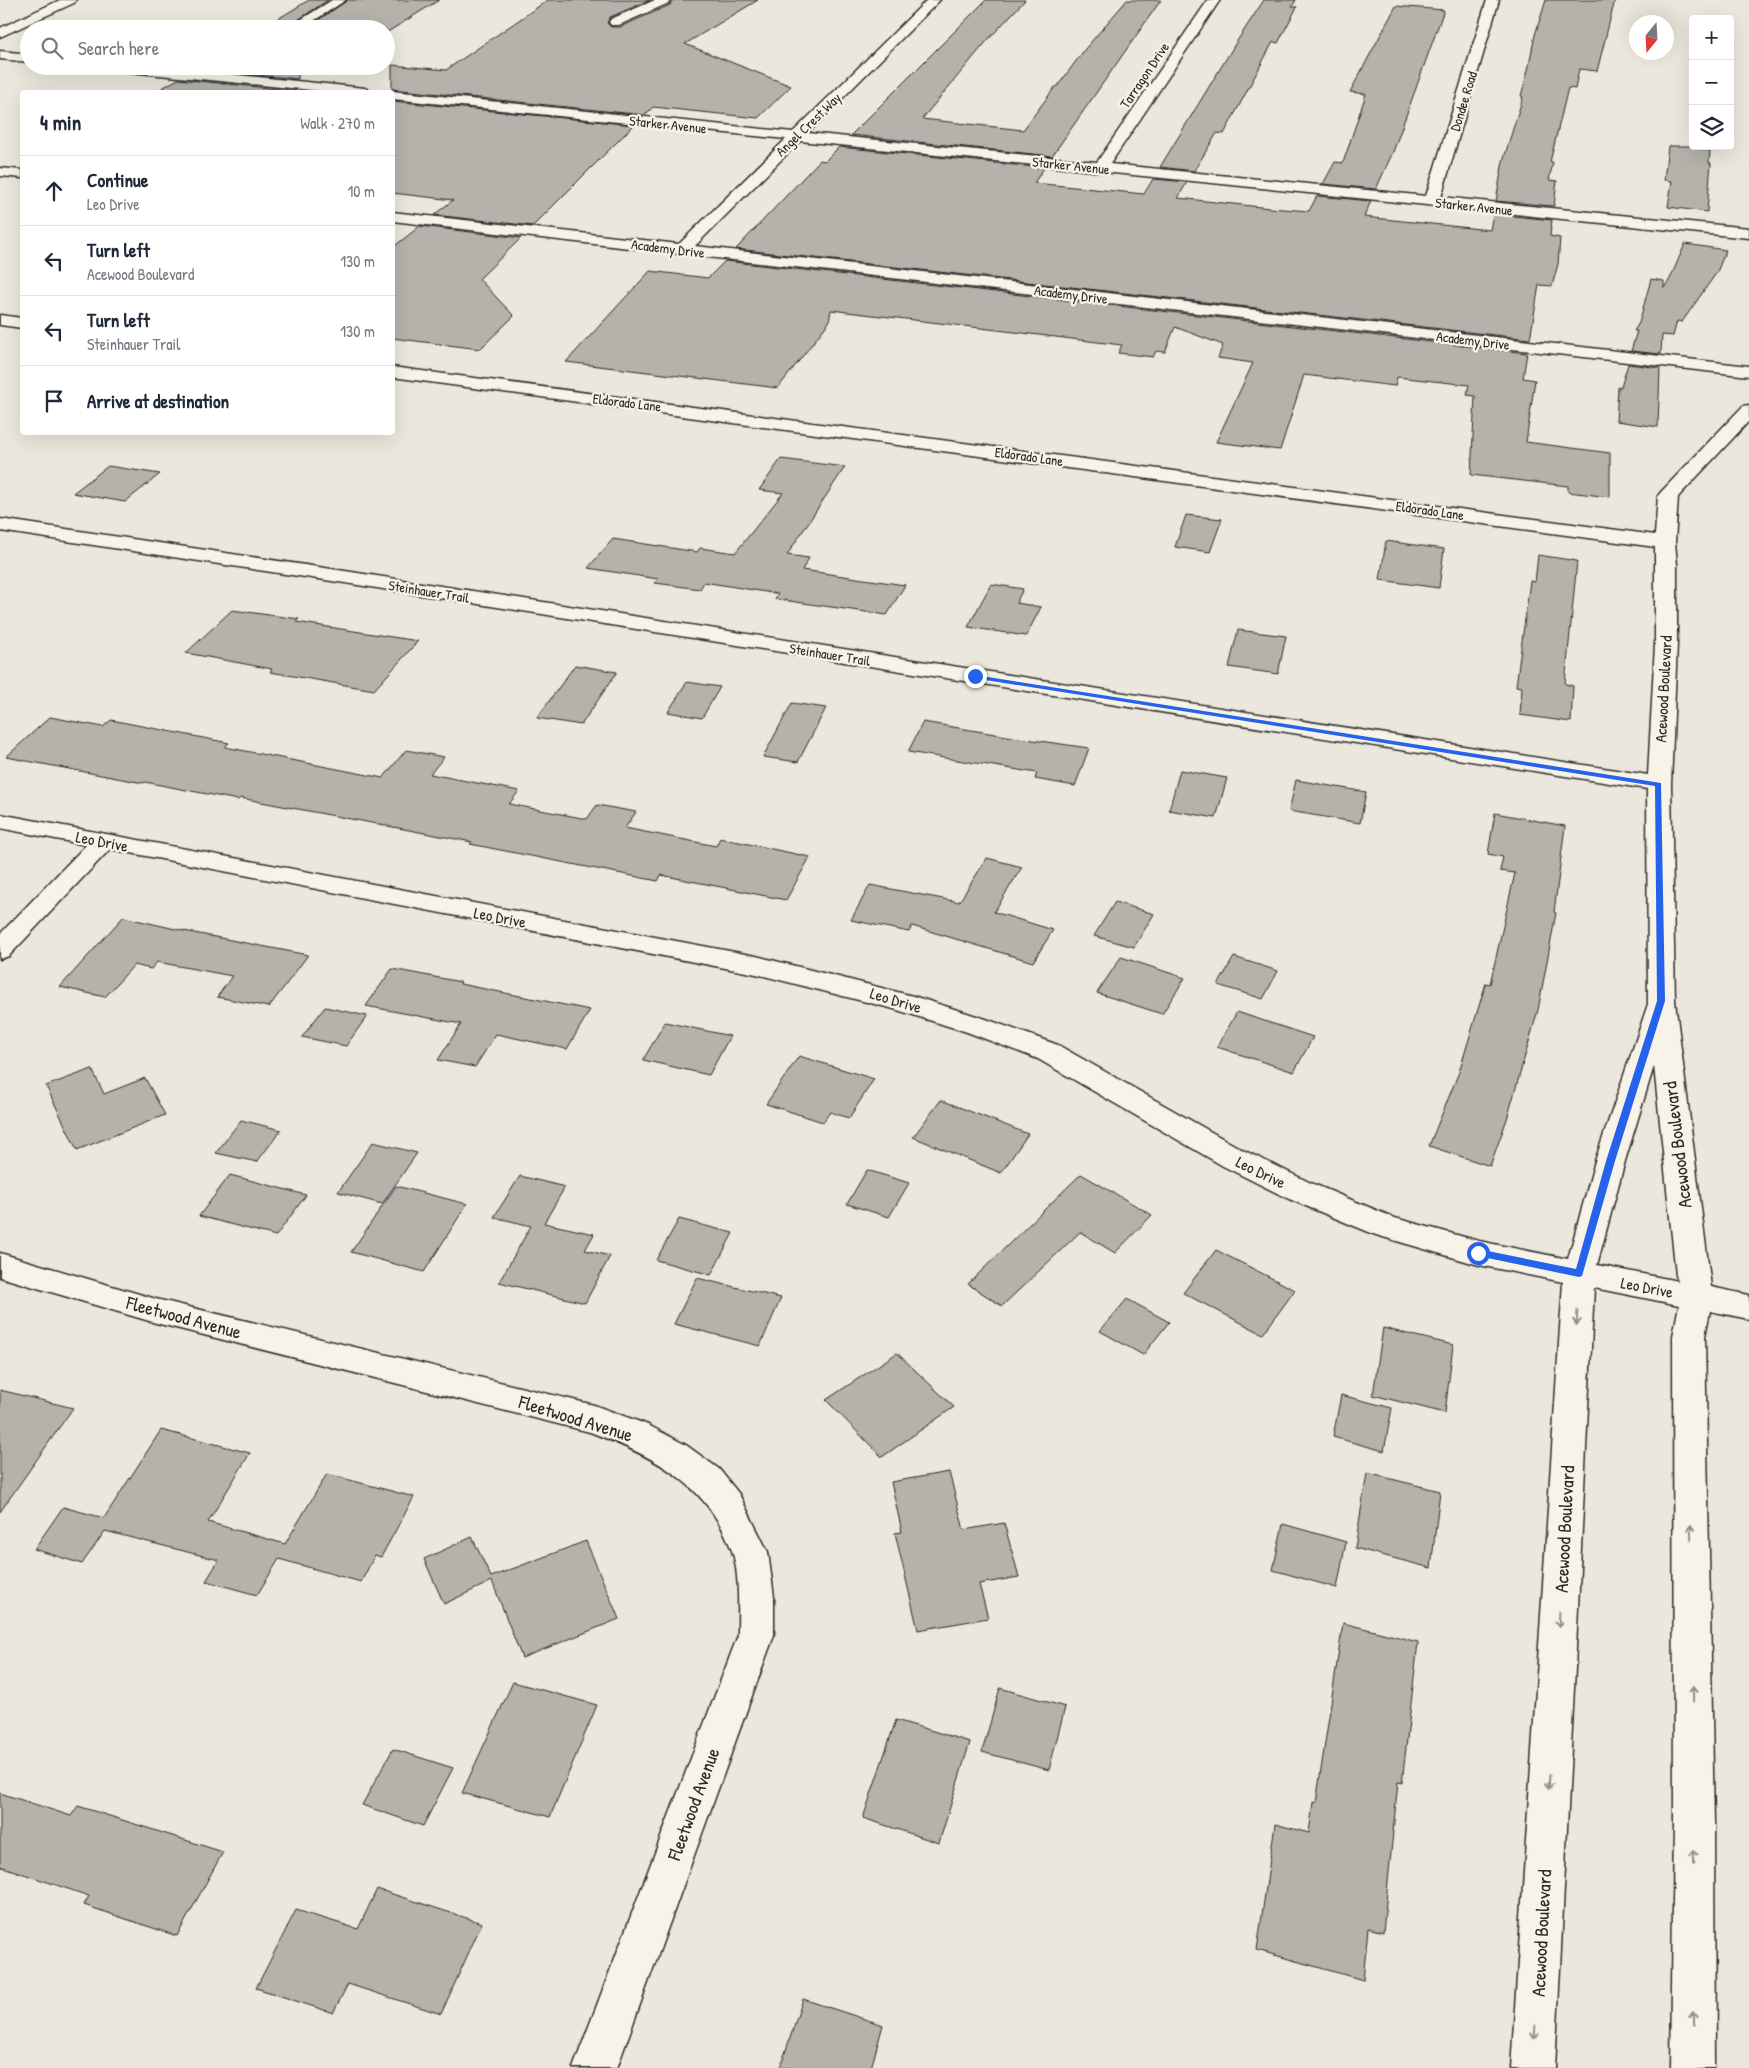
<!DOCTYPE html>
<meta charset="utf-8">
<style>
:root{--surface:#fff;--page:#f6f6f7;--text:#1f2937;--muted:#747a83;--line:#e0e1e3}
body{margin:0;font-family:"Patrick Hand",sans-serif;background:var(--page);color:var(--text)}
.controls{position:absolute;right:15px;top:15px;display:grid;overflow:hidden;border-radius:5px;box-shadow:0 5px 20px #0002}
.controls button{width:45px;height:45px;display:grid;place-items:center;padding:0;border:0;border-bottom:1px solid var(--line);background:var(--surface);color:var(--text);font:25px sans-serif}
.compass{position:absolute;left:1629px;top:15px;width:45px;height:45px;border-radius:50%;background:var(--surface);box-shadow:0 5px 20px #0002;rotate:198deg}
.stop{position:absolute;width:15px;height:15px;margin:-11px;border:4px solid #2563eb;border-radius:50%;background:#fff}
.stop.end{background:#2563eb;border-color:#fff;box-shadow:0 1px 5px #0008}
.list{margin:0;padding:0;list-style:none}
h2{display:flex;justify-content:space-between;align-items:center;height:65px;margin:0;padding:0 20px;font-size:21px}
h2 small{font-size:16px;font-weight:400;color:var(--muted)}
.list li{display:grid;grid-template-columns:32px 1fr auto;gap:15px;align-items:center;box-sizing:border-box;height:70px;padding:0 20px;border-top:1px solid var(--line)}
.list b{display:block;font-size:19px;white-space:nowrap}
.list p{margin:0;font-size:16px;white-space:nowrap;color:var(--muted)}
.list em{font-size:16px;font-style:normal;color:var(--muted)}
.icon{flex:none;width:28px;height:28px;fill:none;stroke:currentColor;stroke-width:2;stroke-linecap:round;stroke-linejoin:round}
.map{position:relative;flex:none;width:1749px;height:2068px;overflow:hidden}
.search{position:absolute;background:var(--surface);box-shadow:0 5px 20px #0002;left:20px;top:20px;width:375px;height:55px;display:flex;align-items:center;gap:12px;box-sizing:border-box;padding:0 18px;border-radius:28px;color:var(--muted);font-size:19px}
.panel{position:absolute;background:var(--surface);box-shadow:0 5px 20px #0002;left:20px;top:90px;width:375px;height:345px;border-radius:5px}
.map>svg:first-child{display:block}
.building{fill:#b5b2ab;stroke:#2b2b2b}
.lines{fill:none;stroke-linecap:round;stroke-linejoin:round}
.minor-casing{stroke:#2b2b2b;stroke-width:3}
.minor{fill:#f7f3e8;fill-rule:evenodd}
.oneway{stroke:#918f8a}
.route{fill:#2563eb}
.labels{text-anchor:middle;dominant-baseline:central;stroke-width:4.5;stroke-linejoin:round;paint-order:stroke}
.far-street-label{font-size:14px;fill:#2b2b2b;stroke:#f7f3e8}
.street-label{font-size:16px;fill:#2b2b2b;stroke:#f7f3e8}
.near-street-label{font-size:19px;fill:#2b2b2b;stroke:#f7f3e8}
</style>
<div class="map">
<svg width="1749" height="2068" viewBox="0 0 1749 2068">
<rect width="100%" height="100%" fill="#ebe7dd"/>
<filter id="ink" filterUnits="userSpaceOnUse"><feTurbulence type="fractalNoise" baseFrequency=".02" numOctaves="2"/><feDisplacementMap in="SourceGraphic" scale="10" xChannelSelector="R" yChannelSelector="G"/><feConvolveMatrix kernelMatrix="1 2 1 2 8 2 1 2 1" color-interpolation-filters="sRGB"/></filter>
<g filter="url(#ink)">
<path class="building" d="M 309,0 L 328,0 L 284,29 L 261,29 Z
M 348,0 L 439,0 L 386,33 L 386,29 L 305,29 Z
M 548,0 L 650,0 L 610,17 L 607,23 L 611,27 L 620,27 L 670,5 L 673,0 L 758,0 L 685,44 L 791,86 L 758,118 L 653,107 L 645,115 L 392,89 L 392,65 L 446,70 Z
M 986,0 L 1025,0 L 986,42 L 922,119 L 1023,130 L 1055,87 L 1057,87 L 1085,49 L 1127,0 L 1161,0 L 1052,156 L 851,135 Z
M 1264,0 L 1296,0 L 1292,7 L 1297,7 L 1278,43 L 1273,42 L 1224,134 L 1217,133 L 1194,171 L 1160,167 L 1237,41 Z
M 1546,0 L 1615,0 L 1597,71 L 1579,69 L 1575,89 L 1568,88 L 1550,162 L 1553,162 L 1549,180 L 1557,181 L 1554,206 L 1496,201 L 1503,161 L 1523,97 L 1521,96 L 1528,70 L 1535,35 Z
M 1396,6 L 1444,10 L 1393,152 L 1376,189 L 1323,184 L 1335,162 L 1343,163 L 1366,94 L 1350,92 Z
M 198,66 L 334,66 L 328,70 L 298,67 L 298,79 L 194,69 Z
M 178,79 L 297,91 L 297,92 L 155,92 Z
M 392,101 L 634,125 L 533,226 L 434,215 L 453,200 L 392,193 Z
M 1668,146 L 1703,146 L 1703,150 L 1710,151 L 1709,163 L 1711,163 L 1707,212 L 1668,207 L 1672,181 L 1664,180 Z
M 839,147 L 1044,168 L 1034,183 L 1144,194 L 1153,179 L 1187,182 L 1178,198 L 1270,208 L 1309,211 L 1317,196 L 1371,201 L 1364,217 L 1490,230 L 1493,214 L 1552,220 L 1550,236 L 1560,238 L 1558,264 L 1552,286 L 1539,285 L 1530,339 L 736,249 L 820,160 L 825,161 Z
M 420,226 L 521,238 L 479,279 L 514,316 L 480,349 L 392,338 L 392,248 Z
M 1685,244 L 1726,250 L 1717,272 L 1682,322 L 1677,321 L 1673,336 L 1662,335 L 1661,354 L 1631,351 L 1637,331 L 1634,331 L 1639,323 L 1651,279 L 1664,281 L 1664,288 L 1670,279 Z
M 725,261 L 1527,353 L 1523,378 L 1535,380 L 1526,442 L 1610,453 L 1610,497 L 1568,492 L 1568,486 L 1471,475 L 1475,396 L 1467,395 L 1469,385 L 1397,377 L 1395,386 L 1304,375 L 1280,450 L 1216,442 L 1253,363 L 1218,358 L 1223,345 L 1175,327 L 1165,352 L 1156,351 L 1153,357 L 1118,353 L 1122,345 L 831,310 L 829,322 L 778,388 L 566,362 L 650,271 L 708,278 Z
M 1628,364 L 1660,368 L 1658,427 L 1616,421 L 1618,387 L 1621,387 Z
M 781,459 L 845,467 L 787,555 L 809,558 L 802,570 L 905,585 L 887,615 L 775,599 L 778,594 L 704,582 L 700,589 L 655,583 L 658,579 L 588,568 L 613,539 L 697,552 L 700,548 L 735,553 L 783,493 L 759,490 Z
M 108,466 L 160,474 L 125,502 L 73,493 Z
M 1186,515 L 1222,519 L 1210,552 L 1175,547 Z
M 1386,541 L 1444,549 L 1439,588 L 1380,580 Z
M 1538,555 L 1577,561 L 1565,684 L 1573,686 L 1571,722 L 1520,715 L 1522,687 L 1516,686 L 1530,581 L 1535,582 Z
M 991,584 L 1023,589 L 1016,603 L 1041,607 L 1026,636 L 968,627 Z
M 232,610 L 299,619 L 296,622 L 418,641 L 374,690 L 270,672 L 272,669 L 186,653 Z
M 1238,630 L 1286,636 L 1278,674 L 1229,667 Z
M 575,665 L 617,672 L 581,725 L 537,718 Z
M 687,682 L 720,687 L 702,718 L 668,712 Z
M 792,703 L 826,708 L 798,762 L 763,757 Z
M 50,717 L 103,727 L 111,720 L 229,743 L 225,747 L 383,778 L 406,750 L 444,757 L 430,774 L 519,791 L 509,804 L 587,819 L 597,805 L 636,812 L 625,828 L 716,846 L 720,838 L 810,857 L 786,900 L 661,875 L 658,881 L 470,844 L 472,842 L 240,798 L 238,800 L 145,782 L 143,783 L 6,757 Z
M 923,722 L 1019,738 L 1089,748 L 1075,786 L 1035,779 L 1037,773 L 908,752 Z
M 1180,770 L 1227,778 L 1216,818 L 1169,810 Z
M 1296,780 L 1366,792 L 1360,823 L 1289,811 Z
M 1495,813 L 1565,826 L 1554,912 L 1556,913 L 1538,1010 L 1507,1119 L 1490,1166 L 1429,1146 L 1459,1072 L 1486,983 L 1490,984 L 1515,873 L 1500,871 L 1503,857 L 1488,854 Z
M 987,858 L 1022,867 L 994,912 L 1053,930 L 1033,962 L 912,926 L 909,932 L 851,920 L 870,885 L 959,902 Z
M 1115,902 L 1154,914 L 1134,947 L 1094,936 Z
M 123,917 L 184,931 L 308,955 L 269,1007 L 217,997 L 232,976 L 157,962 L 151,969 L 134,965 L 105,997 L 60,987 Z
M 1121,957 L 1185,978 L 1162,1014 L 1097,993 Z
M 1234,957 L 1278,971 L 1263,999 L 1218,985 Z
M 392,969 L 461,982 L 460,984 L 590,1010 L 567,1049 L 496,1034 L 475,1067 L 438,1060 L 461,1024 L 366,1006 Z
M 325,1007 L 367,1016 L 346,1046 L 302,1037 Z
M 1237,1012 L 1313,1037 L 1294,1072 L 1217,1047 Z
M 665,1022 L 730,1036 L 709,1075 L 643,1060 Z
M 799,1056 L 874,1079 L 849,1118 L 830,1112 L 823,1122 L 766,1104 Z
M 92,1069 L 104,1094 L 145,1078 L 165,1115 L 77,1150 L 46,1086 Z
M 941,1100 L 1028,1134 L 1001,1173 L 913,1137 Z
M 241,1120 L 281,1130 L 257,1162 L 216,1153 Z
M 373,1142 L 417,1153 L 382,1204 L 338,1192 Z
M 867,1170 L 909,1183 L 889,1217 L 847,1204 Z
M 1081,1174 L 1152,1215 L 1115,1253 L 1080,1232 L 1002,1306 L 968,1284 Z
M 230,1175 L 306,1195 L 276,1236 L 199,1216 Z
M 520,1176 L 565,1187 L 544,1223 L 594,1234 L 585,1250 L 610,1256 L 585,1303 L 499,1282 L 531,1226 L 494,1217 Z
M 396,1186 L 467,1204 L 424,1272 L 351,1252 Z
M 679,1219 L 733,1233 L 711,1275 L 656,1260 Z
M 1216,1250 L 1295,1290 L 1263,1334 L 1183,1293 Z
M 697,1278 L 781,1298 L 760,1346 L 674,1324 Z
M 1127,1299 L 1169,1322 L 1143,1355 L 1100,1331 Z
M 1383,1328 L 1453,1345 L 1445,1413 L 1373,1395 Z
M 897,1353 L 954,1407 L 882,1457 L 826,1400 Z
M 0,1390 L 73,1408 L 0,1512 Z
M 1341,1395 L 1392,1408 L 1384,1451 L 1333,1437 Z
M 161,1430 L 250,1453 L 208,1522 L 285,1544 L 327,1474 L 414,1497 L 381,1557 L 375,1555 L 361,1582 L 279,1559 L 257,1595 L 206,1581 L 219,1560 L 105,1531 L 82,1564 L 34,1549 L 63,1507 L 104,1518 Z
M 949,1472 L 964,1530 L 1004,1523 L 1019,1577 L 979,1584 L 988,1618 L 918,1630 L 895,1533 L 902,1532 L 891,1482 Z
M 1367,1473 L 1440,1491 L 1431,1568 L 1355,1548 Z
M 1283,1524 L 1346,1542 L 1337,1588 L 1273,1570 Z
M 472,1537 L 491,1577 L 586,1541 L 619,1619 L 522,1658 L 492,1581 L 444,1604 L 424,1559 Z
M 1343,1623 L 1418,1642 L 1402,1783 L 1398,1782 L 1383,1932 L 1368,1928 L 1363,1980 L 1257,1950 L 1275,1824 L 1309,1833 L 1313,1802 L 1316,1803 Z
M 513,1682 L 597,1705 L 550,1817 L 462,1793 Z
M 1000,1688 L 1065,1707 L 1049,1770 L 982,1752 Z
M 896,1720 L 970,1742 L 939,1843 L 863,1818 Z
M 393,1749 L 453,1768 L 423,1826 L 362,1805 Z
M 0,1793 L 71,1816 L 78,1806 L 223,1852 L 177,1936 L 84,1905 L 89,1896 L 0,1866 Z
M 377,1889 L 482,1923 L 441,2014 L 348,1984 L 333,2013 L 256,1988 L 296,1910 L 358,1929 Z
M 803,1999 L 883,2025 L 871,2068 L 780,2068 Z"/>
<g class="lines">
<g class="minor-casing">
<path id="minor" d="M 60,0 L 76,0 L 74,3 L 0,37 L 0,28 Z
M 332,0 L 346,0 L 301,29 L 286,29 Z
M 655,0 L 671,0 L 669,3 L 619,25 L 611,25 L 609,22 L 611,19 Z
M 927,0 L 940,0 L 808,133 L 1097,162 L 1208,0 L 1220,0 L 1110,164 L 1426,196 L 1487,0 L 1499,0 L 1441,197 L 1749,228 L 1749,238 L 800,141 L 695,246 L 1749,366 L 1749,376 L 392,221 L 392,212 L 679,244 L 786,139 L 392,99 L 392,92 L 387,92 L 392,91 L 793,132 Z
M 0,51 L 29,54 L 29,62 L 0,59 Z
M 103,66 L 150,66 L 365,88 L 372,92 L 331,92 L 109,70 Z
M 0,168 L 22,170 L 22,178 L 0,176 Z
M 0,315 L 22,318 L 22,328 L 0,325 Z
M 392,367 L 1655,535 L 1658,496 L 1661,492 L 1743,406 L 1749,405 L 1749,421 L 1678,497 L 1675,542 L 1677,565 L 1677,644 L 1671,784 L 1675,1001 L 1711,1287 L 1749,1295 L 1749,1319 L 1710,1311 L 1705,1336 L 1714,1823 L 1715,2068 L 1671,2068 L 1674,1823 L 1673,1336 L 1679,1305 L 1594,1288 L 1555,2068 L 1511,2068 L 1563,1282 L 1479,1265 L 1376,1235 L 1289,1199 L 1223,1166 L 1038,1059 L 967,1032 L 894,1009 L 756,974 L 110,849 L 9,956 L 0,959 L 0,934 L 86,845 L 0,828 L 0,814 L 756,956 L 913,996 L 986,1019 L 1058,1045 L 1243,1150 L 1311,1183 L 1395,1218 L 1479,1241 L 1568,1259 L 1595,1161 L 1648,1004 L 1647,789 L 345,583 L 0,531 L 0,519 L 345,571 L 1648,775 L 1655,644 L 1655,547 L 392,377 ZM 1654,1066 L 1676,1275 L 1678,1281 L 1597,1265 L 1625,1161 Z
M 0,1253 L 156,1299 L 594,1405 L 648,1425 L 686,1445 L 719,1469 L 739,1494 L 768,1552 L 774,1597 L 774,1635 L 617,2068 L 573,2068 L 738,1635 C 738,1611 740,1573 732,1551 C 708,1483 653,1456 590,1432 L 156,1323 L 0,1277 Z"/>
</g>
<use href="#minor" class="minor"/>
</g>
<defs><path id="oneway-shaft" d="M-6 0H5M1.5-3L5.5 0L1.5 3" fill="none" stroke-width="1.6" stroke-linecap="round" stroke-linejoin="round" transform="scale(1.25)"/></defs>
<g class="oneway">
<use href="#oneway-shaft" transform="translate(1577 1318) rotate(93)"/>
<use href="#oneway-shaft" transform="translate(1691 1532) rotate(-91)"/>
<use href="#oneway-shaft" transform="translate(1559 1620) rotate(93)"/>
<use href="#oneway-shaft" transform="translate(1693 1694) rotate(-91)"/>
<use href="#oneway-shaft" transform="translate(1549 1782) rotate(93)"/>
<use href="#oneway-shaft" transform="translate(1694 1857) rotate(-90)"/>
<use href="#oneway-shaft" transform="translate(1693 2019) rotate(-90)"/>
<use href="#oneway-shaft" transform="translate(1535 2032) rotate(93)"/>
</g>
</g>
<path class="route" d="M 975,675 L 1661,783 L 1665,1001 L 1615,1161 L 1582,1276 L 1579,1277 L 1478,1256 L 1474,1253 L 1478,1249 L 1576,1269 L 1606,1161 L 1657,1001 L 1655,786 L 973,678 L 972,676 Z"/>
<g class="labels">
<g class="far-street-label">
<text transform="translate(1144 75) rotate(-56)">Tarragon Drive</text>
<text transform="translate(1463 101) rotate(-73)">Dondee Road</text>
<text transform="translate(668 124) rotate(6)">Starker Avenue</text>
<text transform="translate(808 124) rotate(-44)">Angel Crest Way</text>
<text transform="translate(1071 165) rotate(6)">Starker Avenue</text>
<text transform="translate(1474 206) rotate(6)">Starker Avenue</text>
<text transform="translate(668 248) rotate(7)">Academy Drive</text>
<text transform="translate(1071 294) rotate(7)">Academy Drive</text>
<text transform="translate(1473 340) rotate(7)">Academy Drive</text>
<text transform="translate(627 402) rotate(7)">Eldorado Lane</text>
<text transform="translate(1029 456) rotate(8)">Eldorado Lane</text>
<text transform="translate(1430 510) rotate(8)">Eldorado Lane</text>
<text transform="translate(429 591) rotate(9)">Steinhauer Trail</text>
<text transform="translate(830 654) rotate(9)">Steinhauer Trail</text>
</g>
<g class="street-label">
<text transform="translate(1663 689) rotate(-87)">Acewood Boulevard</text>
<text transform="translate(102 841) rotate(11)">Leo Drive</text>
<text transform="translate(500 917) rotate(11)">Leo Drive</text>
<text transform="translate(896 1000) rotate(17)">Leo Drive</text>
<text transform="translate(1261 1172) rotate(26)">Leo Drive</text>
<text transform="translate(1647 1287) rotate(11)">Leo Drive</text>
</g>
<g class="near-street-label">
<text transform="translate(1677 1145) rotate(-97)">Acewood Boulevard</text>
<text transform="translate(184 1317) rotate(15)">Fleetwood Avenue</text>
<text transform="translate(576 1418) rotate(17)">Fleetwood Avenue</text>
<text transform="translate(1564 1529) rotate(-87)">Acewood Boulevard</text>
<text transform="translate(693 1804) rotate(-70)">Fleetwood Avenue</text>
<text transform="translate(1541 1933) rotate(-87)">Acewood Boulevard</text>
</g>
</g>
</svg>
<div class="controls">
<button>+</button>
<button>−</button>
<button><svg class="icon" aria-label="layers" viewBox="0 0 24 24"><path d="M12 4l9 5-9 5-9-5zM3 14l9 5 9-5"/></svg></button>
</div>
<svg class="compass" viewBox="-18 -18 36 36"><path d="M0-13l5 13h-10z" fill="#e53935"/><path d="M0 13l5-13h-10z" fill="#747a83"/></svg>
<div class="stop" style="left:1478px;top:1253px"></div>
<div class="stop end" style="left:975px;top:676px"></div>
<div class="search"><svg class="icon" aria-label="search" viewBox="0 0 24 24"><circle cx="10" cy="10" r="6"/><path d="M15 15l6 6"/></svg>Search here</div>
<section class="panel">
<h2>4 min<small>Walk · 270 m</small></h2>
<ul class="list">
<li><svg class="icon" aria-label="ahead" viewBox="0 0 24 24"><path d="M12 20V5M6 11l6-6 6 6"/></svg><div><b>Continue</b><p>Leo Drive</p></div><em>10 m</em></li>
<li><svg class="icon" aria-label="left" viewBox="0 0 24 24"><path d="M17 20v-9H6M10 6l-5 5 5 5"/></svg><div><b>Turn left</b><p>Acewood Boulevard</p></div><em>130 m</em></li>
<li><svg class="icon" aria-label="left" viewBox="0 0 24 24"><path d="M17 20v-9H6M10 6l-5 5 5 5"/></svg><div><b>Turn left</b><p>Steinhauer Trail</p></div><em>130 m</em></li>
<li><svg class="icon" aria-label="arrive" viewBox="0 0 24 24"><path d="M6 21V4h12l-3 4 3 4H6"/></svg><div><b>Arrive at destination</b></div></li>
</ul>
</section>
</div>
